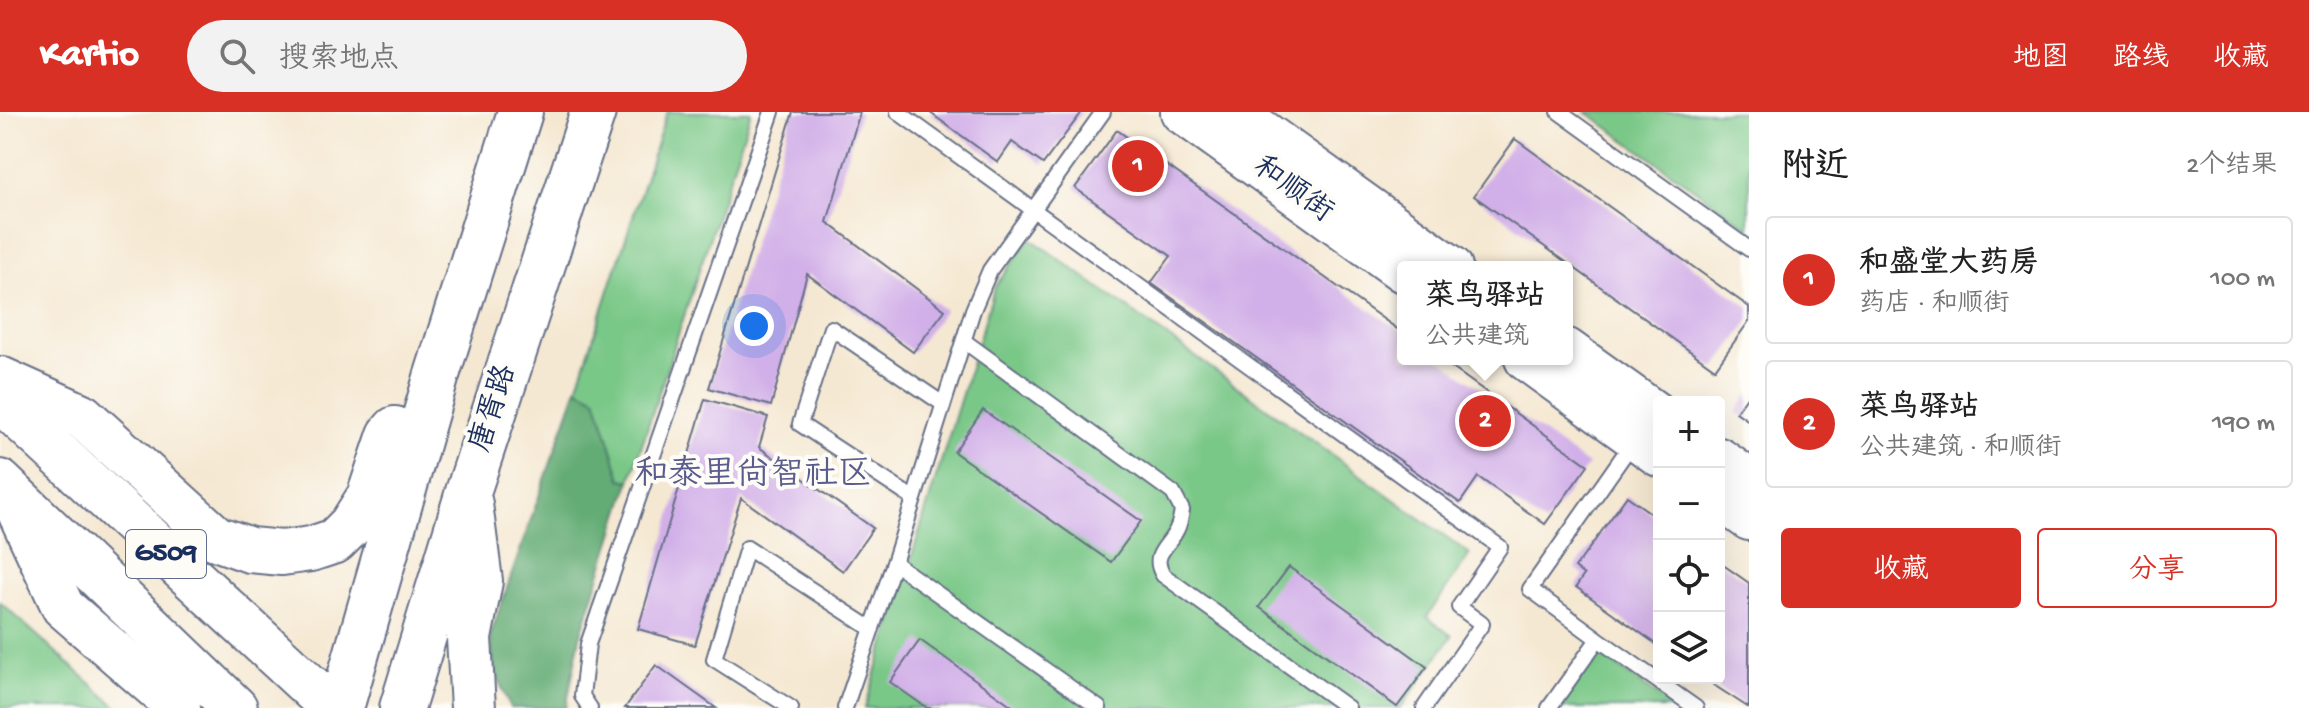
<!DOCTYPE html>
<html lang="zh">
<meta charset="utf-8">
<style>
:root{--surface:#fff;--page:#f2f2f2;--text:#222;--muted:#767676;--line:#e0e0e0;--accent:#d93025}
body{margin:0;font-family:"Gochi Hand","LXGW WenKai TC",sans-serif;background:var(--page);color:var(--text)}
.controls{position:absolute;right:24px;bottom:24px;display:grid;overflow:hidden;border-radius:8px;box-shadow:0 8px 32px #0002}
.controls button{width:72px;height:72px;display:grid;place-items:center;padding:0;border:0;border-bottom:2px solid var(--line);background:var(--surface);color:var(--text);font:40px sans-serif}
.you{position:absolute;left:754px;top:214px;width:28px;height:28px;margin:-20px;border:6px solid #fff;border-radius:50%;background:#1a73e8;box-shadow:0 0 0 12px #1a73e833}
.badge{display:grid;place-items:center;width:52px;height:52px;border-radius:50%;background:var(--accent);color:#fff;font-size:26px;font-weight:700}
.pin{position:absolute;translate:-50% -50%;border:4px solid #fff;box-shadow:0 2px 8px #0006}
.popup{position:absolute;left:1397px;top:149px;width:176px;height:104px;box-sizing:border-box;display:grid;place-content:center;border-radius:8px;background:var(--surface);filter:drop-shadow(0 2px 6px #0005);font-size:26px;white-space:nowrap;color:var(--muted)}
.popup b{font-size:30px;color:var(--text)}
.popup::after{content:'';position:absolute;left:50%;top:100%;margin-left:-16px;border:16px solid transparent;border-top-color:var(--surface)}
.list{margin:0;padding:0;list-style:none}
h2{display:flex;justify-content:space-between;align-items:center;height:104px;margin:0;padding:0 32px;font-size:34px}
h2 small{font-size:26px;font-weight:400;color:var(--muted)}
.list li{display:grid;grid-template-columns:52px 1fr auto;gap:24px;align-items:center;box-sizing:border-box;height:128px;margin:0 16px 16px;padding:0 16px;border:2px solid var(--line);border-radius:8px}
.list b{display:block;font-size:30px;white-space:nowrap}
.list p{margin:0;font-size:26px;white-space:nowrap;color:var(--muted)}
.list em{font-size:26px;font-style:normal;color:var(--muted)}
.actions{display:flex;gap:16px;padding:24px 32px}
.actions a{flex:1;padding:18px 0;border:2px solid var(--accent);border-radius:8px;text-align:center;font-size:28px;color:var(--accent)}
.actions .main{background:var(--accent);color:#fff}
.icon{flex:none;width:44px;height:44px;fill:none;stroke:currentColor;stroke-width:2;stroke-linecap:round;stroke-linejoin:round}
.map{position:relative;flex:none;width:1749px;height:596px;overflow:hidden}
header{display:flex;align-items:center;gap:48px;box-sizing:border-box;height:112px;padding:0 40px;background:var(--accent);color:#fff}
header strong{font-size:38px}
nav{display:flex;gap:44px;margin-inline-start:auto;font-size:28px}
.search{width:560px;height:72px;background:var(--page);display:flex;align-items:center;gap:20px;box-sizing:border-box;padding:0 28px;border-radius:44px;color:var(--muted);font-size:30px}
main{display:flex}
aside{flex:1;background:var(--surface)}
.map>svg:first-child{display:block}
.green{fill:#7ac888;stroke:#4a7c73;stroke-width:2}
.forest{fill:#63ac74;stroke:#3f6e69;stroke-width:2}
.building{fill:#d1afe8}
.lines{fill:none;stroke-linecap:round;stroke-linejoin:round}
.lane-casing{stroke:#677087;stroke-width:18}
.secondary-casing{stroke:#677087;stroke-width:46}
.primary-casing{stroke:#677087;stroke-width:48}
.highway-casing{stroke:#677087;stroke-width:48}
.lane{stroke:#fff;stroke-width:14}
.secondary{stroke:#fff;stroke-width:42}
.primary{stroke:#fff;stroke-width:44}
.highway{stroke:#fff;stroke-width:44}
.labels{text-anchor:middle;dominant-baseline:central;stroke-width:8;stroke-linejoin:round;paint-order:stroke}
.shield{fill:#fdfcf7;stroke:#5f6c8c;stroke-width:2}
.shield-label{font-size:28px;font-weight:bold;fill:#1b2f5e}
.street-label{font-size:30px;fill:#1b2f5e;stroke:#fdfcf7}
.quarter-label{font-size:34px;fill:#5b5c8e;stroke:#fdfcf7}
</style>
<header>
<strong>Kartio</strong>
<div class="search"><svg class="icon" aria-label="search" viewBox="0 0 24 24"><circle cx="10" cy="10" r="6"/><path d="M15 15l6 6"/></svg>搜索地点</div>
<nav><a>地图</a><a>路线</a><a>收藏</a></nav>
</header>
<main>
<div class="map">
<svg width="1749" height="596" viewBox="0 0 1749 596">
<rect width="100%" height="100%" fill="#fdfcf7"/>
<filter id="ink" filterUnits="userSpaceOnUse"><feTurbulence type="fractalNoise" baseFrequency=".0125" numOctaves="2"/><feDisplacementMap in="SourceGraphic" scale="16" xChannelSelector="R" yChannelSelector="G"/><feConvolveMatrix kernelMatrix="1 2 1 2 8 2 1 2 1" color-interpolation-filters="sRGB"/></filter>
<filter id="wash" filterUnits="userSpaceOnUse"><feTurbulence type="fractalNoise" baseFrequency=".006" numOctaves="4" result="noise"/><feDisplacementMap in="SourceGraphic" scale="32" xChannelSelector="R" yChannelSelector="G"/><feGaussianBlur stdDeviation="1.8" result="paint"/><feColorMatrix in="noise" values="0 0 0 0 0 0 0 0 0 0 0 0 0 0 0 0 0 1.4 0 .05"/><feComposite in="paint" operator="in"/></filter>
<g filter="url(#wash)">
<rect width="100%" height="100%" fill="#f5e8d2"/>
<path class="green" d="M 667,0 L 751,0 L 630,369 L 621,367 L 596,286 L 577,276 Z
M 1586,0 L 1749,0 L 1749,116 Z
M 1030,126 L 1470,442 L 1427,505 L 1452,524 L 1401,596 L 865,596 L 995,175 Z
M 0,490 L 118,596 L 0,596 Z
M 1598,541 L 1676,596 L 1559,596 Z"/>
<path class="forest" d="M 577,276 L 596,286 L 621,367 L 630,369 L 580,525 L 566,596 L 510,596 L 494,556 L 490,524 Z"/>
<g id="blocks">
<path class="building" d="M 793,0 L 860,0 L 827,110 L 945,198 L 913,240 L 807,162 L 771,294 L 709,276 Z
M 929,0 L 1082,0 L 1043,52 L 1012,30 L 998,50 Z
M 1117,18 L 1403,221 L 1403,247 L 1440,247 L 1588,353 L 1545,412 L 1478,365 L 1460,391 L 1151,171 L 1171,144 L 1075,76 Z
M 1515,27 L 1749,195 L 1749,209 L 1715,257 L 1474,84 Z
M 1749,282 L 1749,309 L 1736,300 Z
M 705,287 L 768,305 L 759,335 L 873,416 L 843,459 L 741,386 L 695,533 L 638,517 Z
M 983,298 L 1141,409 L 1111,450 L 954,340 Z
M 1627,384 L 1659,407 L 1659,534 L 1576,475 L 1584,463 L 1575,456 Z
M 1719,450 L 1749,471 L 1749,596 L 1703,566 L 1719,566 Z
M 1289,455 L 1427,555 L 1397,595 L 1259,495 Z
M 920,528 L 1015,596 L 927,596 L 890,570 Z
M 656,553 L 716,596 L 625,596 Z"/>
</g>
</g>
<g filter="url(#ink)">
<use href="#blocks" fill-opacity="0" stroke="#677087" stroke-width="2"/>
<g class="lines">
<g class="lane-casing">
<path id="lane" d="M 898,0 L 1500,435 L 1459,495 L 1482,512 L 1424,596
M 1559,0 L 1749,137
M 964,229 L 1173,381 L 1182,398 C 1181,404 1180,411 1177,417 C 1169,435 1150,442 1163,463 L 1348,596
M 914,387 L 800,312 L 831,216 L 943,292
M 894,451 L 1099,596
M 1598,527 L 1696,596
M 590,596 L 582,584 L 588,532 L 772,0
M 791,596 L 714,547 L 747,436 L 872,517
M 845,596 L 894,451 L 973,198 L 990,158 L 1103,0
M 1549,596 L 1598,527 L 1530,477 L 1633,330"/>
</g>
<g class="secondary-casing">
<path id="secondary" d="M 1182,0 L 1403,159
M 1235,0 L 1451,155
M 1567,238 L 1659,304
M 1526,247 L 1659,343
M 1719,347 L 1749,368
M 10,381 L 63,495 L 179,596
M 1719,386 L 1749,407"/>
</g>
<g class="primary-casing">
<path id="primary" d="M 0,267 L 82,304 L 216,426 L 250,438 L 282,441 L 311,437 L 335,429 L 351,413 L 369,385 L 390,323 L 395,317
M 470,392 L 480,469 L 469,526 L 473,596
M 341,596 L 436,266 L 520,0
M 402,596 L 468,380 L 593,0"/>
</g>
<g class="highway-casing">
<path id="highway" d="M 0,288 L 333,596
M 0,370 L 235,596"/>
</g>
<use href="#lane" class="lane"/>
<use href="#secondary" class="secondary"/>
<use href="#primary" class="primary"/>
<use href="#highway" class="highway"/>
</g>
</g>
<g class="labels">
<rect class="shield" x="126" y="418" width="80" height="48" rx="6"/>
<g class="shield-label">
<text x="166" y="442">G509</text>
</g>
<g class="street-label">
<text transform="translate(1292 79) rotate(36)">和顺街</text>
<text transform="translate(495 297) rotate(-72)">唐胥路</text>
</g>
<g class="quarter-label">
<text x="753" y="365">和泰里尚智社区</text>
</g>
</g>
</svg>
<div class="controls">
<button>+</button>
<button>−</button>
<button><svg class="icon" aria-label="locate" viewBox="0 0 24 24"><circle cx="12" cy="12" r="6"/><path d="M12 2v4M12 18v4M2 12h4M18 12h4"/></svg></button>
<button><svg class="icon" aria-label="layers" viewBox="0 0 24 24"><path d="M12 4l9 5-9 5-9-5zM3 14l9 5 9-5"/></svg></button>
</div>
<div class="you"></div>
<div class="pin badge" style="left:1138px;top:54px">1</div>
<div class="pin badge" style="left:1485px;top:309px">2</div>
<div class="popup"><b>菜鸟驿站</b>公共建筑</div>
</div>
<aside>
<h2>附近<small>2个结果</small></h2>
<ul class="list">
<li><span class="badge">1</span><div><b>和盛堂大药房</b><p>药店 · 和顺街</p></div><em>100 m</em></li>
<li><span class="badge">2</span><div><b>菜鸟驿站</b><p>公共建筑 · 和顺街</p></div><em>190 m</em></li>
</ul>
<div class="actions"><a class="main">收藏</a><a>分享</a></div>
</aside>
</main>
